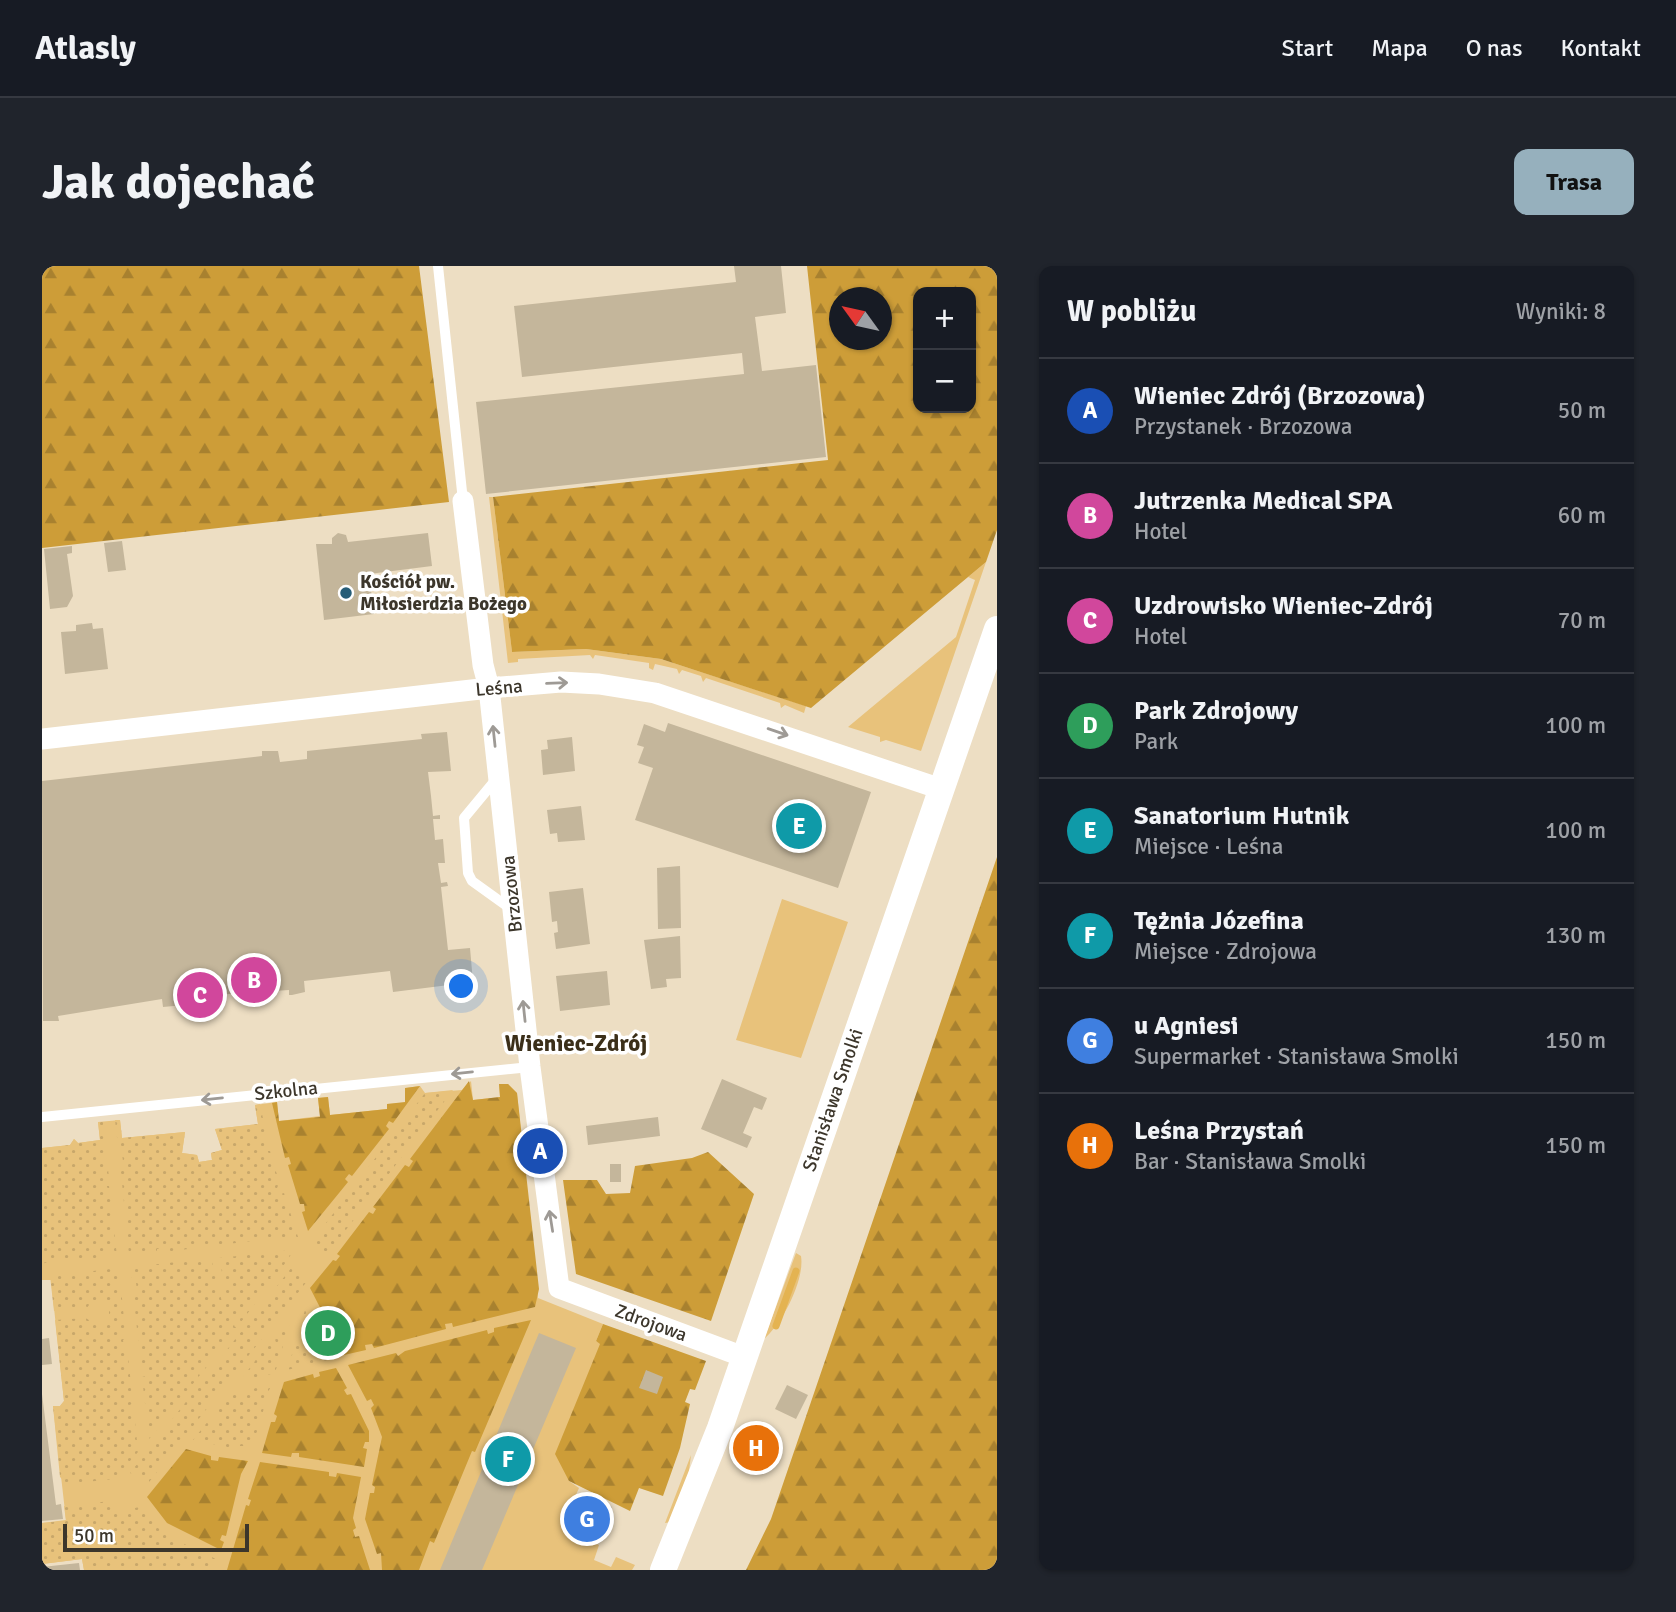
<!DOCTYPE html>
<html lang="pl">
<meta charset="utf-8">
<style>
:root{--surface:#171b24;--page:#20242c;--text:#f1f3f6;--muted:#9ea1a6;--line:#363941;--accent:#96b0bd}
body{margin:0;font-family:Signika,sans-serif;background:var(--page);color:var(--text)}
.controls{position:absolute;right:21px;top:21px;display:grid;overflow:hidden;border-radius:14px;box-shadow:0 2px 5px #0004}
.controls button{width:63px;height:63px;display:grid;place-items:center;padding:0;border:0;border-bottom:2px solid var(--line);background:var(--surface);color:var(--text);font:35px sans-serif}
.compass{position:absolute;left:787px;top:21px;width:63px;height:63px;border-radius:50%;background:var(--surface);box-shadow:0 2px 5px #0004;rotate:303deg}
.scale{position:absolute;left:21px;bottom:18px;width:186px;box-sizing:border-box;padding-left:7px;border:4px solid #3c362b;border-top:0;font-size:19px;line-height:24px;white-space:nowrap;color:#3c362b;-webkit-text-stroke:5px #fff;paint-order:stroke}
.you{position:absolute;left:420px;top:721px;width:24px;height:24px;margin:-18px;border:5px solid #fff;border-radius:50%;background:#1a73e8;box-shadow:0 0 0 10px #1a73e833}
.badge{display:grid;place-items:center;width:46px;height:46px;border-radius:50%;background:var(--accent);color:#fff;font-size:23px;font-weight:700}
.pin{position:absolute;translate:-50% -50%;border:4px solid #fff;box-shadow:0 2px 7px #0006}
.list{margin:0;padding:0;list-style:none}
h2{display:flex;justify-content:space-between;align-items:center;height:91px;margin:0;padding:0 28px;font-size:30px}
h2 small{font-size:23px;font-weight:400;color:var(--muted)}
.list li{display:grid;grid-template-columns:46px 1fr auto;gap:21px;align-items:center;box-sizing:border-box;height:105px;padding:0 28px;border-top:2px solid var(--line)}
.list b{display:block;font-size:26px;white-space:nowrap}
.list p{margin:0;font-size:23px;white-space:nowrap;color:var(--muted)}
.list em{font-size:23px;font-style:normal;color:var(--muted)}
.map{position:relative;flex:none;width:955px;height:1304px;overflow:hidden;border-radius:14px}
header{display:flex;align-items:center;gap:42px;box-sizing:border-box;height:98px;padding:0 35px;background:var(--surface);border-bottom:2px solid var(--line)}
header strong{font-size:33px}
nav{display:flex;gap:38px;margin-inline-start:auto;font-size:24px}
.intro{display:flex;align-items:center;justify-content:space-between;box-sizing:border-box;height:168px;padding:0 42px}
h1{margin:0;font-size:49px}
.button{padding:18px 32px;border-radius:14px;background:var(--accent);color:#111;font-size:24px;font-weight:700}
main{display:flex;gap:42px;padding:0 42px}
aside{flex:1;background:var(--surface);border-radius:14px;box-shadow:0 2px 5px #0004}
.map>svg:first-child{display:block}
.green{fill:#e8c27b}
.forest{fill:url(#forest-firs);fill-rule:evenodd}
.garden{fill:url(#garden-dots)}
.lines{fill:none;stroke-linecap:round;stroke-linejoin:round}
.stream{stroke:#e4b351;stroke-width:7}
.building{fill:#c4b69b}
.service{stroke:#fff;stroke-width:10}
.minor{stroke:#fff;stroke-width:21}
.tertiary{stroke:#fff;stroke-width:26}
.oneway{stroke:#9e9a95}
.poi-dot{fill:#265d78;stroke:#fff;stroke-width:2.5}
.labels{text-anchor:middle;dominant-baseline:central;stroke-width:7;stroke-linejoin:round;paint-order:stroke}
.poi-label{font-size:19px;font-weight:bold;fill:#3c362b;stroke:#fff;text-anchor:start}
.street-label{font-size:19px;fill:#3c362b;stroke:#fff}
.quarter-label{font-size:23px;font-weight:bold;fill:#3b2f19;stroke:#fff}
</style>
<header>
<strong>Atlasly</strong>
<nav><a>Start</a><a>Mapa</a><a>O nas</a><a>Kontakt</a></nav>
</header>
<div class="intro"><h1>Jak dojechać</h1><a class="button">Trasa</a></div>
<main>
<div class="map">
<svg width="955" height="1304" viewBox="0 0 955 1304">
<defs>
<pattern id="forest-firs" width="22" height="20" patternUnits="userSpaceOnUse" patternTransform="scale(1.75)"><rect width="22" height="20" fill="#cd9d38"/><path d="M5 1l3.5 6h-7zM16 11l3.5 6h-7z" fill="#a8812f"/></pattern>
<pattern id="garden-dots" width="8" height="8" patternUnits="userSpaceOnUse" patternTransform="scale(1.75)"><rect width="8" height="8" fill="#e8c27b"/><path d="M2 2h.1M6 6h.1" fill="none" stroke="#c8a76a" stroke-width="1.8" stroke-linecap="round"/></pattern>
</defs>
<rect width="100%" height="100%" fill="#eddec3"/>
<path class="green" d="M 447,231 L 451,231 L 470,386 L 544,383 L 619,393 L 764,440 L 762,447 L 743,439 L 739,442 L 738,437 L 664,412 L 661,416 L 659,410 L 640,404 L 637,408 L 635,403 L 613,398 L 611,404 L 607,402 L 607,397 L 553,389 L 551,393 L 548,389 L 476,393 L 476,396 L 466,397 Z
M 944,296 L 879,485 L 844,474 L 838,476 L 838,471 L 806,461 L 914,371 L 933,314 L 926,311 Z
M 740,633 L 806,656 L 759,792 L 694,774 Z
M 429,815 L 431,834 L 458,831 L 457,818 L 466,818 L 475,827 L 496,1032 L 561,1058 L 554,1075 L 559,1078 L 527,1215 L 537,1222 L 519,1262 L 557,1279 L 552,1294 L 569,1301 L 574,1291 L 593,1299 L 590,1304 L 42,1304 L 40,1293 L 0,1298 L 0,1257 L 24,1254 L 11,1140 L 18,1140 L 22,1135 L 9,1014 L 0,1014 L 0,882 L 28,879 L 32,873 L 36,877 L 58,874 L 56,856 L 78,854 L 80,872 L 143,866 L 140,887 L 155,889 L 157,896 L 170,894 L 169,887 L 180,884 L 173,863 L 216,858 L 213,839 L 235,836 L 237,855 L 278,850 L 276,832 L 286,831 L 288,849 L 345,843 L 345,838 L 363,837 L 364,822 L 378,820 L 383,827 L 420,824 Z
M 754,987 L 759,990 C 763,1014 740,1058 722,1073 Z
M 649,1189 L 646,1213 L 629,1256 L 623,1257 Z"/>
<path class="forest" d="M 0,0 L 377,0 L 407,236 L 0,282 Z
M 765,0 L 955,0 L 955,264 L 944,296 L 769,442 L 619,393 L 544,383 L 470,386 L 451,231 L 786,194 ZM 876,26 L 929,26 L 929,142 L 876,142 ZM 797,32 L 839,32 L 839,74 L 797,74 Z
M 955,591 L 955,1304 L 704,1304 L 729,1253 Z
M 427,815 L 431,834 L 458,831 L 457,818 L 466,818 L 475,827 L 497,1023 L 493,1041 L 411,1061 L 410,1057 L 403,1058 L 404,1063 L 332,1082 L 330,1078 L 323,1079 L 324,1084 L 302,1089 L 290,1066 L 294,1063 L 290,1058 L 287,1059 L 268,1022 L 291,994 L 294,995 L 298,990 L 295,988 L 327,946 L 331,948 L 334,943 L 331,941 L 363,899 L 367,901 L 371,895 L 368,893 Z
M 378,820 L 351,857 L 347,855 L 344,860 L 347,863 L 310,910 L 307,908 L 303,913 L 306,916 L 266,965 L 260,946 L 263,945 L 262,938 L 258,938 L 246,899 L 249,898 L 247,891 L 243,892 L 230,837 L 235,836 L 237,855 L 278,851 L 276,832 L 286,831 L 288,849 L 345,843 L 345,838 L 363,836 L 363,822 Z
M 666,886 L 712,928 L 669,1055 L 534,1008 L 521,914 L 555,914 L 564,928 L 588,927 L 593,900 L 650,892 Z
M 489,1054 L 433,1186 L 430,1185 L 392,1277 L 388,1275 L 377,1304 L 340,1304 L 339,1287 L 335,1288 L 323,1253 L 328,1227 L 332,1227 L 333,1221 L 330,1219 L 340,1171 L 329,1142 L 332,1139 L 329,1133 L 325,1135 L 306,1099 L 354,1087 L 356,1090 L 363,1085 L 445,1064 L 446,1068 L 452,1066 L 452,1062 Z
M 561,1058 L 664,1095 L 653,1124 L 648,1123 L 643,1136 L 648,1138 L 638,1182 L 621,1230 L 597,1222 L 588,1245 L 527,1215 L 513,1188 L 558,1078 L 554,1075 Z
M 294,1102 L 305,1122 L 302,1124 L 305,1129 L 309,1128 L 327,1165 L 327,1176 L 323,1176 L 321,1182 L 325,1183 L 322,1201 L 257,1191 L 257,1187 L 250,1187 L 249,1191 L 220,1187 L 229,1156 L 233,1156 L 235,1150 L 232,1148 L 242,1116 L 271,1108 L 272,1112 L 278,1110 L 277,1106 Z
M 144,1183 L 169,1190 L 169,1194 L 176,1195 L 177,1191 L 206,1195 L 199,1208 L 184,1270 L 180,1269 L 178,1274 L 182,1276 L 179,1284 L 125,1257 L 105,1231 Z
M 218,1196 L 287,1206 L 287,1210 L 294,1211 L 295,1207 L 319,1211 L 311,1252 L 314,1262 L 311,1264 L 313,1271 L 317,1270 L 328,1304 L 185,1304 L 204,1239 L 207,1240 L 209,1234 L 206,1233 Z"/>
<path class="garden" d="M 411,824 L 284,990 L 279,982 L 268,978 L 383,827 Z
M 218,838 L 226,877 L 222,879 L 225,885 L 228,885 L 238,919 L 235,921 L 239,928 L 242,927 L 256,971 L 240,972 L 239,969 L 232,969 L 233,973 L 201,976 L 200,972 L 193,973 L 194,977 L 122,986 L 121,982 L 115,983 L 115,986 L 87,989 L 83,945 L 86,944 L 85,937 L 82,937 L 78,896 L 81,895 L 80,888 L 77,889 L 73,854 L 78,854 L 80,872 L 143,866 L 140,887 L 155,889 L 157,896 L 170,894 L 169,887 L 180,884 L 173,863 L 216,858 L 213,839 Z
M 56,856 L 61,856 L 67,912 L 63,913 L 64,920 L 67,920 L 72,957 L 68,958 L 69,964 L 72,964 L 75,990 L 70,990 L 69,987 L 62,988 L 62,991 L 18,996 L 17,992 L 0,998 L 0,882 L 28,879 L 32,873 L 36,877 L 58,874 Z
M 252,984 L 235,1009 L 232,1007 L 228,1012 L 231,1014 L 199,1056 L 195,1054 L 192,1060 L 195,1062 L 163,1103 L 160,1101 L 155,1107 L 158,1109 L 126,1149 L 123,1147 L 118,1153 L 121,1156 L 107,1173 L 100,1111 L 104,1110 L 103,1104 L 99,1103 L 91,1024 L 95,1023 L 94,1017 L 90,1016 L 88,1001 L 100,1000 L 101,1004 L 108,1003 L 108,999 L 134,996 L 135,1000 L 141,999 L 141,995 L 169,992 L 180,1036 L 186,1035 L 177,992 L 222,987 L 223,990 L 229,990 L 229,986 Z
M 250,1001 L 255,1009 L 266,1014 L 104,1220 L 99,1212 L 88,1207 Z
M 77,1002 L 84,1073 L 81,1074 L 82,1081 L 85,1080 L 91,1138 L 87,1139 L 88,1145 L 92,1145 L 96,1186 L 72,1213 L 25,1218 L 18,1211 L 11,1140 L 18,1140 L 22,1135 L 13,1054 L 44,1052 L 52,1058 L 60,1058 L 67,1051 L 67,1042 L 60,1035 L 50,1035 L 44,1043 L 12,1045 L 8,1010 L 43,1006 L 44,1010 L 50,1010 L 51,1005 Z
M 263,1044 L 290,1093 L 245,1104 L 256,1069 L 259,1070 L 262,1063 L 258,1061 Z
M 246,1052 L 249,1053 L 237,1093 L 234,1092 L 232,1098 L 235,1100 L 233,1107 L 197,1116 L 226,1078 L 230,1080 L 234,1075 L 231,1073 Z
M 230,1118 L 219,1141 L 222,1142 L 209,1185 L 202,1184 L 202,1180 L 196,1180 L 195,1183 L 151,1174 L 167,1154 L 171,1157 L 175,1151 L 172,1148 L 187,1129 Z
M 69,1235 L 80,1245 L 97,1241 L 119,1265 L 146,1280 L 145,1284 L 151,1286 L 153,1283 L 176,1294 L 173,1304 L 42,1304 L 40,1293 L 0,1298 L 0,1257 L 24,1255 L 22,1240 Z"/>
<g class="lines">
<path class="stream" d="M 734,1060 L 754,1005"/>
</g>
<path class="building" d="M 692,0 L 739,0 L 744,47 L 713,51 L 720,105 L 774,99 L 784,191 L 444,228 L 434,136 L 702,108 L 700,87 L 480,111 L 472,40 L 694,16 Z
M 296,267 L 304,269 L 306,276 L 386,267 L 390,300 L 327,308 L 332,348 L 282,354 L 274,278 L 290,278 L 290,272 Z
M 80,275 L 84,304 L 66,306 L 62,277 Z
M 30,280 L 30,287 L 25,288 L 31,330 L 25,341 L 8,343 L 2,283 Z
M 50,357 L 51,363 L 61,362 L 66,403 L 23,408 L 19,366 L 34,365 L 34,359 Z
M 626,457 L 829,526 L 796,622 L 593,554 L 611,502 L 596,497 L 602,481 L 595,479 L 602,458 L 623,466 Z
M 405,466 L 409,505 L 386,506 L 389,530 L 391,550 L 398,549 L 398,553 L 391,553 L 393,574 L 401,573 L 403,597 L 396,597 L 399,617 L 405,616 L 406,620 L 399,621 L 406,684 L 428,682 L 431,716 L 351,726 L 348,705 L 262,715 L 263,726 L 250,729 L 247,729 L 247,724 L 142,731 L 142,739 L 121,741 L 120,733 L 16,750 L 17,755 L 1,755 L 0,515 L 220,490 L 220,485 L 236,485 L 238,496 L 265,493 L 265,485 L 380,473 L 379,468 Z
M 530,471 L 533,505 L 501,509 L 499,484 L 506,483 L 505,474 Z
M 539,540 L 543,574 L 516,576 L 515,567 L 508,568 L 505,544 Z
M 638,600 L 639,662 L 616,663 L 615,602 Z
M 541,622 L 548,678 L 514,683 L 512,667 L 516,666 L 515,655 L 510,656 L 507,626 Z
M 638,670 L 639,712 L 624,713 L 625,721 L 609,723 L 602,674 Z
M 565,705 L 568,739 L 518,745 L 514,710 Z
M 680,813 L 725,832 L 720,844 L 712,841 L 701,867 L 710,871 L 705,882 L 659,863 Z
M 616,851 L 618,870 L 546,879 L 544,860 Z
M 568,898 L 579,898 L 579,916 L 568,916 Z
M 497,1067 L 534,1082 L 440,1304 L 398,1304 Z
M 7,1072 L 10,1098 L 0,1099 L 0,1073 Z
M 604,1104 L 621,1111 L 615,1128 L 597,1122 Z
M 745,1119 L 766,1129 L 754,1153 L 733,1143 Z
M 0,1128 L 14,1239 L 19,1238 L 21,1253 L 0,1255 Z
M 537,1227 L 570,1241 L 557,1274 L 523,1260 Z
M 37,1297 L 38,1304 L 0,1304 L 0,1301 Z"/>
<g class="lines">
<path class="service" d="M 396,0 L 421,235
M 456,511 L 422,552 L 426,607 L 430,615 L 469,643
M 0,851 L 488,801"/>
<path class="minor" d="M 421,235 L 441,399 L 447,422 L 488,801 L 517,1022 L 702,1091
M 0,473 L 447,422 L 519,416 L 557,418 L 613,427 L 899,523"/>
<path class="tertiary" d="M 621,1304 L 678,1162 L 955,363"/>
</g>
<defs><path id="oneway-shaft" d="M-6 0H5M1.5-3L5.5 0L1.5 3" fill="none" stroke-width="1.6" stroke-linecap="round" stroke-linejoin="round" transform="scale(1.75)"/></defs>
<g class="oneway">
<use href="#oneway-shaft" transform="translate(515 417) rotate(-2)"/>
<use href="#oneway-shaft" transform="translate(736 466) rotate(19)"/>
<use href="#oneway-shaft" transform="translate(452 470) rotate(-96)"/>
<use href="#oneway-shaft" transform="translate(482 745) rotate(-96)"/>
<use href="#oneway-shaft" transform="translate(420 807) rotate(174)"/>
<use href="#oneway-shaft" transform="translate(170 833) rotate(174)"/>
<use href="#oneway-shaft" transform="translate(509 955) rotate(-99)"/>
</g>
<circle class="poi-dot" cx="304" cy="327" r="7"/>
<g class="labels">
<g class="poi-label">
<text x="318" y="316">Kościół pw.<tspan x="318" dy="22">Miłosierdzia Bożego</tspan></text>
</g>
<g class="street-label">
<text transform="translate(457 422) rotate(-5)">Leśna</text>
<text transform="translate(470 628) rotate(-96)">Brzozowa</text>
<text transform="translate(244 825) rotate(-6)">Szkolna</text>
<text transform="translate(791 834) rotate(-71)">Stanisława Smolki</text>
<text transform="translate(609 1057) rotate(20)">Zdrojowa</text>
</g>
<g class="quarter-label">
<text x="534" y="777">Wieniec-Zdrój</text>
</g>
</g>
</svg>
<div class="controls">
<button>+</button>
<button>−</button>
</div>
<svg class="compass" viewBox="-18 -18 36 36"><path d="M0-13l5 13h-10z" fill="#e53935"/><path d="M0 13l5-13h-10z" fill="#9ea1a6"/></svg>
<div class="scale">50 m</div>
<div class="you"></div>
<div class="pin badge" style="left:498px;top:885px;background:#1a4fb4">A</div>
<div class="pin badge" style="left:212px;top:714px;background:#d1479c">B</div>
<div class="pin badge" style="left:158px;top:729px;background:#d1479c">C</div>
<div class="pin badge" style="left:286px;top:1067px;background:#2e9e5b">D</div>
<div class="pin badge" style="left:757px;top:560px;background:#0f9aa8">E</div>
<div class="pin badge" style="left:466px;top:1193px;background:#0f9aa8">F</div>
<div class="pin badge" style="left:545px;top:1253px;background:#3f7fe0">G</div>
<div class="pin badge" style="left:714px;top:1182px;background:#e8710a">H</div>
</div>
<aside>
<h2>W pobliżu<small>Wyniki: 8</small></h2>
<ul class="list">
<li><span class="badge" style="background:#1a4fb4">A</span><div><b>Wieniec Zdrój (Brzozowa)</b><p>Przystanek · Brzozowa</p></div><em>50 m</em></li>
<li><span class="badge" style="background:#d1479c">B</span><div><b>Jutrzenka Medical SPA</b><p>Hotel</p></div><em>60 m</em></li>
<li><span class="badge" style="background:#d1479c">C</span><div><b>Uzdrowisko Wieniec-Zdrój</b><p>Hotel</p></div><em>70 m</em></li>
<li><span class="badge" style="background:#2e9e5b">D</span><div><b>Park Zdrojowy</b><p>Park</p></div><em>100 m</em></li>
<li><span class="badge" style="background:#0f9aa8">E</span><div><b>Sanatorium Hutnik</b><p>Miejsce · Leśna</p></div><em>100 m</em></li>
<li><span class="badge" style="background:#0f9aa8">F</span><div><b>Tężnia Józefina</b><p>Miejsce · Zdrojowa</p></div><em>130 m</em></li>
<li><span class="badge" style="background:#3f7fe0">G</span><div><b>u Agniesi</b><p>Supermarket · Stanisława Smolki</p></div><em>150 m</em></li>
<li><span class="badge" style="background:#e8710a">H</span><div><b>Leśna Przystań</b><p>Bar · Stanisława Smolki</p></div><em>150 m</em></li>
</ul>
</aside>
</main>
